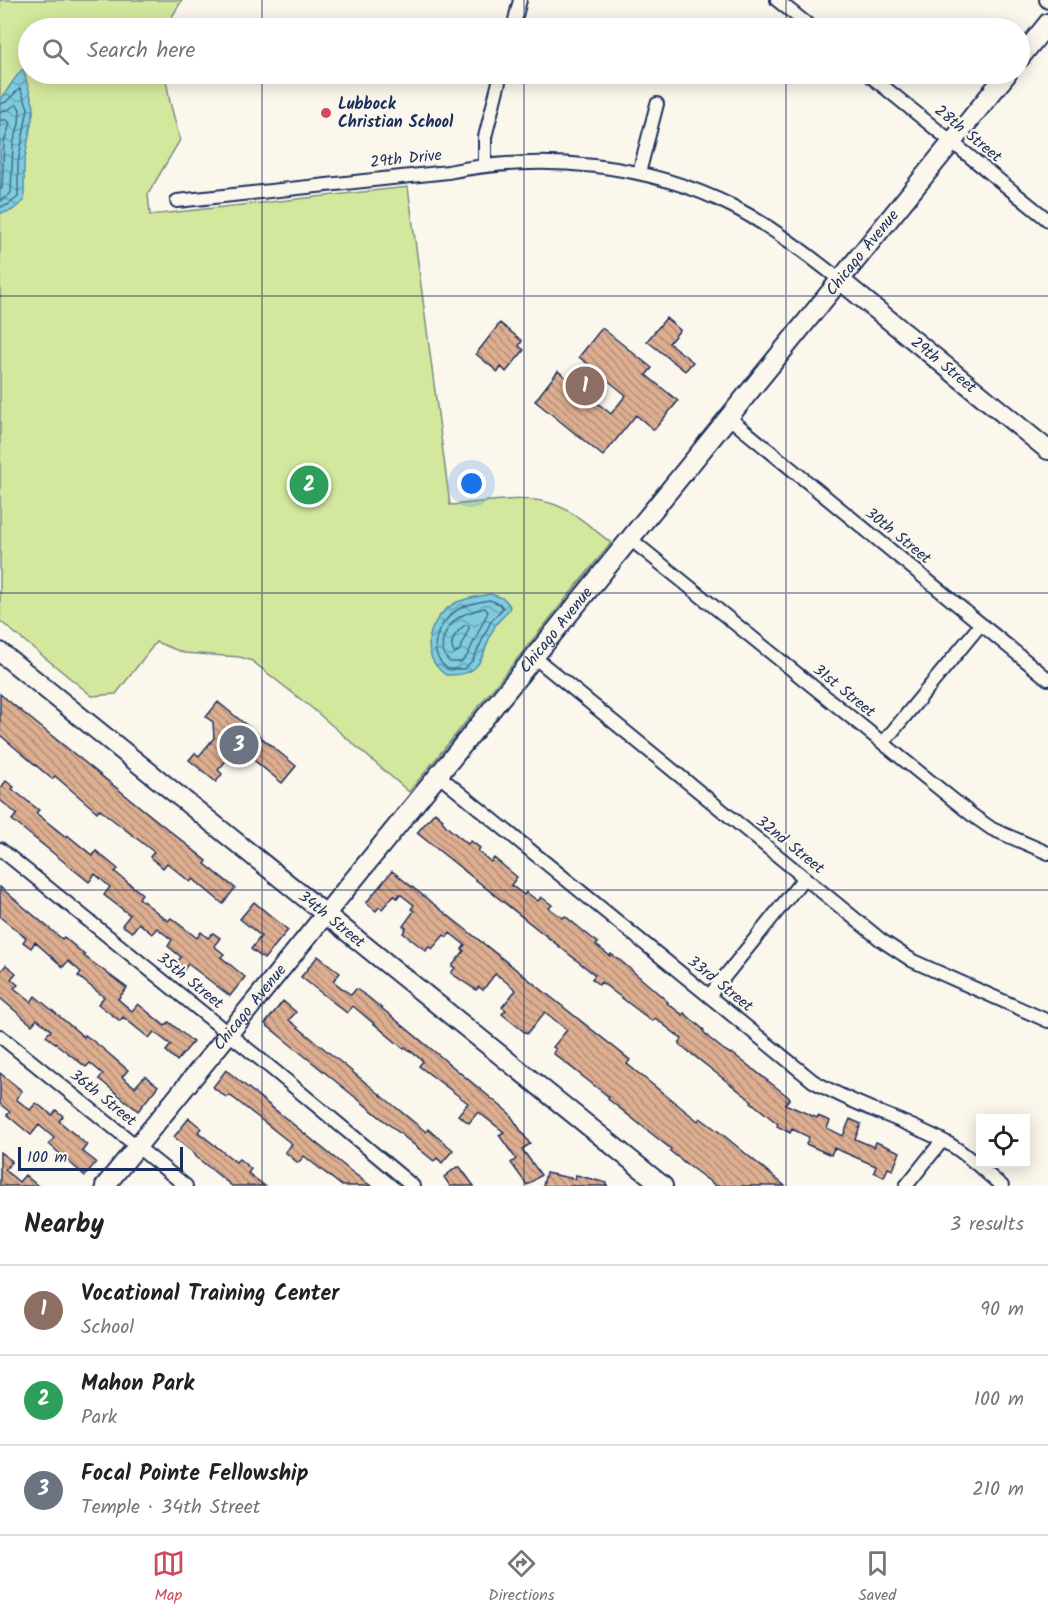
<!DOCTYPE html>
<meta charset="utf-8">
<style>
:root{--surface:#fff;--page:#f2f2f2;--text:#222;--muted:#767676;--line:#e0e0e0;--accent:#d1495b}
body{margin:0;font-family:Kalam,sans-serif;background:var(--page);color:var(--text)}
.controls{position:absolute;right:18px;bottom:18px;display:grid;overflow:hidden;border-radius:0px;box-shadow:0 3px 15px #0003}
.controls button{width:54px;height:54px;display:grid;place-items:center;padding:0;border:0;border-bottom:2px solid var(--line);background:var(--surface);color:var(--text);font:30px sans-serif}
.scale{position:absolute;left:18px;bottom:15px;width:165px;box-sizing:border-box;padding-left:6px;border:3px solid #1b2f5e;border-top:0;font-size:16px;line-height:21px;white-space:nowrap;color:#1b2f5e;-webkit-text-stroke:4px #fbf7ec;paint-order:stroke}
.you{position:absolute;left:472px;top:484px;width:21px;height:21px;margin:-15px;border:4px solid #fff;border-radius:50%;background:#1a73e8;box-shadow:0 0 0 9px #1a73e833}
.badge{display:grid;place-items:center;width:39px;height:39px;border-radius:50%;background:var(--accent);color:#fff;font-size:20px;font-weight:700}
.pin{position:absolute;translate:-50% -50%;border:3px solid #fff;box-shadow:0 2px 6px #0006}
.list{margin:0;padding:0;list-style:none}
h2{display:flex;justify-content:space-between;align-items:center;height:78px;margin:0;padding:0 24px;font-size:26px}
h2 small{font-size:20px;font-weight:400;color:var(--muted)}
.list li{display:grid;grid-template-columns:39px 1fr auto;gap:18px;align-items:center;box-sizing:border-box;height:90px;padding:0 24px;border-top:2px solid var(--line)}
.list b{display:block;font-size:22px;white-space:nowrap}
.list p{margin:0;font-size:20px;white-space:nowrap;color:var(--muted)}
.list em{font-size:20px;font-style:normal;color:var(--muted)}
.icon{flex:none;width:33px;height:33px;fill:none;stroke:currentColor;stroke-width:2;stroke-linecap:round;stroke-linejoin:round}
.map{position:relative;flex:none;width:1048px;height:1186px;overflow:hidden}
.search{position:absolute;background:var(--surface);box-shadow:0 3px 15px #0003;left:18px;right:18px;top:18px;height:66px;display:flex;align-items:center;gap:15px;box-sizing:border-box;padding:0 21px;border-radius:33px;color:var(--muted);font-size:22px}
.sheet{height:348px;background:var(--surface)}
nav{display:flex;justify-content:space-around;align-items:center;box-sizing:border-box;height:84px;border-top:2px solid var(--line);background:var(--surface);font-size:16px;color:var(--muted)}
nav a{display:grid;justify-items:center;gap:3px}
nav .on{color:var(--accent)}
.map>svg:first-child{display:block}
.green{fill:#d3e89d;stroke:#778c7e;stroke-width:1.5}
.water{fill:url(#water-waves);stroke:#578dab;stroke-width:1.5}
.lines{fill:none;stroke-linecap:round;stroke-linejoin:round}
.shore{stroke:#436e91;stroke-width:1.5}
.building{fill:url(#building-back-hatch);stroke:#1b2f5e;stroke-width:1.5}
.street-casing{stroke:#1b2f5e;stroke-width:16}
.secondary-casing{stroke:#1b2f5e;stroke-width:22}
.street{stroke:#fbf7ec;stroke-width:12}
.secondary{stroke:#fbf7ec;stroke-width:18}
.grid{fill:none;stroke:#1b2f5e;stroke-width:1.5;stroke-opacity:0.55}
.poi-dot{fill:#d1495b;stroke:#fbf7ec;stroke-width:2}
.labels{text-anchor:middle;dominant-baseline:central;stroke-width:4.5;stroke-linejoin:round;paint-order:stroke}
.poi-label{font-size:16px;font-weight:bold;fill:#1b2f5e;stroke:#fbf7ec;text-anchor:start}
.street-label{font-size:16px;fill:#1b2f5e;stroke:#fbf7ec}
</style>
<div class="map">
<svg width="1048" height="1186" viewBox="0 0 1048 1186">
<defs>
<pattern id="water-waves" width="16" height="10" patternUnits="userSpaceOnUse" patternTransform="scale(1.5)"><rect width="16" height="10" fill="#7fccde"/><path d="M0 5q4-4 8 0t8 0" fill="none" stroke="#67a6b7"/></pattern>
<pattern id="building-back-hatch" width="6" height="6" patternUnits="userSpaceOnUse" patternTransform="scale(1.5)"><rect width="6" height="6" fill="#deae90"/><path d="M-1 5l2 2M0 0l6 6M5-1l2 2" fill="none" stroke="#b38e79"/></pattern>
</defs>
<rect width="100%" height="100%" fill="#fbf7ec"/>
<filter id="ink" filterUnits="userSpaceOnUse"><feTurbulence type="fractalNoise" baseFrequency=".0167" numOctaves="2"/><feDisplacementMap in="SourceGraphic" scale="12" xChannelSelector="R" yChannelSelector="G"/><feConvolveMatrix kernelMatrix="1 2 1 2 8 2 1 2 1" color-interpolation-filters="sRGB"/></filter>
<g filter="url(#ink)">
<path class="green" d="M 0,0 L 182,0 L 173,15 L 169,28 L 28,28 L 28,74 L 165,74 L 170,102 L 180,140 L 148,194 L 150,215 L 408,187 L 450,505 C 479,503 525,494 553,504 C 574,511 593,529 611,543 L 409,792 L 313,709 L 252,661 L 240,657 L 184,653 L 156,642 L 116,694 L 92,696 L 0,621 Z"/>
<path class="water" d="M 23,69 L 34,107 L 24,164 L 24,201 L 11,211 L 0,213 L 0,100 C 8,91 15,75 23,69 Z
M 490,594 C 498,596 507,598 510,607 C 507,615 499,619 495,626 C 480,653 486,677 446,675 C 417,655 428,617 457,602 C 467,598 479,596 490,594 Z"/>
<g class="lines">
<path class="shore" d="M 0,104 L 6,102 L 20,88 L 28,108 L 18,163 L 18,197 L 8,205 L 0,207
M 0,111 L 8,110 L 16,104 L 20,109 L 19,124 L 13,144 L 11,193 L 5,198 L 0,200
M 0,120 L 7,120 L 10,123 L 4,143 L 2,188 L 0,190
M 489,600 L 500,604 L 503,608 L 491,621 L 473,660 L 464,669 L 448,669 C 425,653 437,623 457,610 C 466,604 478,602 489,600 Z
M 485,608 L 488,612 L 467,656 L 461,662 L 450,662 C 434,648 446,625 461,616 C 468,612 477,610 485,608 Z
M 465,625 L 468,625 L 469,628 L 459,651 L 454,653 C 448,642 456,632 465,625 Z"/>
</g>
<path class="building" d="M 666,318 L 680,330 L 669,343 L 693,362 L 685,371 L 647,341 Z
M 500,323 L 522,341 L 519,346 L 524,350 L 506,372 L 501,367 L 498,372 L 476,354 Z
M 602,328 L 652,368 L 646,375 L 678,401 L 654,430 L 636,415 L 603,456 L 535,401 L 558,371 L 611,414 L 626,395 L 579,357 Z
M 0,694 L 207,861 L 205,864 L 235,888 L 223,904 L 193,879 L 190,882 L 167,863 L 163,868 L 150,857 L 154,852 L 99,809 L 97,812 L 55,776 L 52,779 L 0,735 Z
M 218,702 L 296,766 L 282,783 L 245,753 L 239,755 L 231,755 L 218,770 L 222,774 L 216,782 L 189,760 L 195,753 L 199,756 L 214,738 L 213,722 L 206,717 Z
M 6,781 L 14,787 L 12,789 L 39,810 L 36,813 L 66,837 L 67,835 L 93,856 L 96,851 L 118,869 L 115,872 L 142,894 L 139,898 L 168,921 L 171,918 L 197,938 L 201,932 L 208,938 L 213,933 L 220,938 L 214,946 L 224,954 L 221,957 L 245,977 L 230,996 L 188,964 L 183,971 L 175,965 L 181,957 L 168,946 L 172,940 L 157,928 L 152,934 L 139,923 L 132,932 L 122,925 L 130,915 L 104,895 L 110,887 L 95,874 L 89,882 L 12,820 L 17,814 L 0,800 L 0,789 Z
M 435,812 L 443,819 L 442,821 L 447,827 L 468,844 L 471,841 L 480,848 L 478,851 L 491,862 L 494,858 L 517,877 L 511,885 L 524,895 L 526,892 L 538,901 L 541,897 L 552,905 L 549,908 L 563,918 L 565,916 L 598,943 L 596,945 L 610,956 L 611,954 L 621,961 L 668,1002 L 667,1003 L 683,1015 L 684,1013 L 704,1030 L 703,1031 L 709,1038 L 724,1050 L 731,1054 L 732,1053 L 790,1098 L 785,1104 L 817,1118 L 818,1116 L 830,1121 L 827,1128 L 843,1136 L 850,1119 L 861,1124 L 855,1139 L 874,1147 L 876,1142 L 900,1152 L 893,1170 L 888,1168 L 884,1177 L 874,1172 L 876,1166 L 834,1148 L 831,1155 L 806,1144 L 809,1137 L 792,1129 L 790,1133 L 777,1126 L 778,1124 L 751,1102 L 752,1101 L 679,1044 L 682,1039 L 655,1018 L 652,1021 L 601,982 L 599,985 L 592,979 L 595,975 L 417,833 Z
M 392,871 L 630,1060 L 627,1064 L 653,1085 L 698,1121 L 700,1118 L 722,1134 L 785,1186 L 716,1186 L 689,1166 L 670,1151 L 671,1149 L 608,1099 L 609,1097 L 553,1053 L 556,1049 L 553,1047 L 567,1030 L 562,1026 L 545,1012 L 527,1034 L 502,1014 L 506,1010 L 502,1007 L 516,990 L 500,977 L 495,974 L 483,990 L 479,987 L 476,990 L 451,973 L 455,968 L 452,966 L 464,951 L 462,949 L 465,945 L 450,933 L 447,937 L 444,935 L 432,949 L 429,946 L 426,951 L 412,940 L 403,933 L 406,928 L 403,926 L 414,911 L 411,909 L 414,905 L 400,894 L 397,898 L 394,895 L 382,909 L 379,907 L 376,911 L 366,903 Z
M 0,887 L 62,939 L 64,937 L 85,955 L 84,956 L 127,988 L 118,999 L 132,1011 L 138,1004 L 165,1026 L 169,1022 L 193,1042 L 177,1061 L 166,1051 L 171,1045 L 154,1032 L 149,1038 L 123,1017 L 120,1021 L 98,1004 L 104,997 L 78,976 L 81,972 L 68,961 L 63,967 L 35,942 L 31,948 L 23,942 L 26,938 L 0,917 Z
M 254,902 L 288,930 L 264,959 L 251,949 L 261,936 L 240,919 Z
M 318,956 L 340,973 L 333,981 L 351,995 L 356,989 L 368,997 L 509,1113 L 530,1144 L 522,1149 L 541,1175 L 527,1185 L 511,1163 L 516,1159 L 499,1135 L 504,1132 L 478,1112 L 469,1123 L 458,1115 L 468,1103 L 419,1066 L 423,1061 L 405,1047 L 404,1049 L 353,1006 L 347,1013 L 301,977 Z
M 6,965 L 16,973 L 11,979 L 18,985 L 14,988 L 31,1002 L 35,996 L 84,1037 L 85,1035 L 102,1048 L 128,1070 L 122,1077 L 135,1087 L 145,1076 L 158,1086 L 138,1111 L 99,1079 L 103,1074 L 90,1063 L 86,1067 L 46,1036 L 51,1030 L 37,1019 L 32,1025 L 0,998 L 0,972 Z
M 283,1001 L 296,1012 L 289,1020 L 426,1132 L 428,1129 L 453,1150 L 442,1163 L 437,1158 L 434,1161 L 265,1024 Z
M 226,1070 L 352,1172 L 371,1186 L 342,1186 L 304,1156 L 298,1163 L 285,1152 L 292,1144 L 236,1100 L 229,1095 L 227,1098 L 213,1087 Z
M 0,1073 L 22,1091 L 16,1099 L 30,1110 L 36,1103 L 52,1115 L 56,1110 L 63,1116 L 59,1121 L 87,1145 L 82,1151 L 96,1162 L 85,1176 L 49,1144 L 54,1138 L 39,1125 L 31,1135 L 7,1115 L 10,1112 L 0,1104 Z
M 189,1118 L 201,1128 L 198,1132 L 236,1162 L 239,1159 L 251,1169 L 248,1173 L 265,1186 L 232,1186 L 195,1156 L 196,1155 L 174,1137 Z
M 0,1152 L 12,1161 L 5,1170 L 19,1182 L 25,1175 L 38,1186 L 0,1186 Z
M 457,1167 L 460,1167 L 474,1186 L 450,1186 L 444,1177 Z
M 546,1173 L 575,1179 L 576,1175 L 607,1183 L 607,1186 L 543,1186 Z"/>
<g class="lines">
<g class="street-casing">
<path id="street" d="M 777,0 L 812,28
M 1046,0 L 1048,2
M 513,28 L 520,0
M 868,74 L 1048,220
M 485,164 L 485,137 L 501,74
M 639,173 L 657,104
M 177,201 L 448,172 C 543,153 647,163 734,207 C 772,227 806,253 840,280
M 728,417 L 1048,679
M 629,538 L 972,815 L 992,829 L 1048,853
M 534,657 L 881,940 L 913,961 L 1048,1021
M 883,743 L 981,624
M 438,775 L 813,1081 C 857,1107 907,1120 951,1145 C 969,1156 986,1173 1002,1186
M 0,849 L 276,1072 L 413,1186
M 709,996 L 804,878
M 0,1036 L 186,1186
M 906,1186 L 942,1141"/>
</g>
<g class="secondary-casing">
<g id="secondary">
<path d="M 1020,58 L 1048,23"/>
<path id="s1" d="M 840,280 L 1048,450"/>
<path id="s2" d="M 0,652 L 663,1186"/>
<path id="s3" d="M 105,1186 L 1007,74"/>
</g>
</g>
<use href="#street" class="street"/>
<use href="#secondary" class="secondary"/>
</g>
</g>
<path class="grid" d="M 262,0 L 262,28M 524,0 L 524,28M 786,0 L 786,28M 262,74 L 262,1186M 524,74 L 524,1186M 786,74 L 786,1186M 0,296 L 1048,296M 0,593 L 1048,593M 0,890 L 1048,890"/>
<circle class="poi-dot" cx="326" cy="113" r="6"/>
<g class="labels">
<g class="poi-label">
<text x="338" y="104">Lubbock<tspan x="338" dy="18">Christian School</tspan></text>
</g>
<g class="street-label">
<text transform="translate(968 134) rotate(39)">28th Street</text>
<text transform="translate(406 159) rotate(-6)">29th Drive</text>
<text stroke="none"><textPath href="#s3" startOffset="1202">Chicago Avenue</textPath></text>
<text stroke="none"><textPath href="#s1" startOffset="134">29th Street</textPath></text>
<text transform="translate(898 536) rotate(39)">30th Street</text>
<text stroke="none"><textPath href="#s3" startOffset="716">Chicago Avenue</textPath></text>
<text transform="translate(844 691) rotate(39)">31st Street</text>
<text transform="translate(790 845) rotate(39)">32nd Street</text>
<text stroke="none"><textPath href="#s2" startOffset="426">34th Street</textPath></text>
<text transform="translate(190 981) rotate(39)">35th Street</text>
<text transform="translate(720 984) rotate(39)">33rd Street</text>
<text stroke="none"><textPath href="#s3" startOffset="230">Chicago Avenue</textPath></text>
<text transform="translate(103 1098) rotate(39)">36th Street</text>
</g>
</g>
</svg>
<div class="controls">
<button><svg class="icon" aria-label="locate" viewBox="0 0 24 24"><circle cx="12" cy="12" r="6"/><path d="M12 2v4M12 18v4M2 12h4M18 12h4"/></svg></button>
</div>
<div class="scale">100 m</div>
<div class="you"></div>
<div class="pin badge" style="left:585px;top:386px;background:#8d6e63">1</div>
<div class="pin badge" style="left:309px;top:485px;background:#2e9e5b">2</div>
<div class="pin badge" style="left:239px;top:745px;background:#6b7280">3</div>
<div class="search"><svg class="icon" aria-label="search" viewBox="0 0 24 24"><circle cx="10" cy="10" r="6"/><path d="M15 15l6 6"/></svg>Search here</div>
</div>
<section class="sheet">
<h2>Nearby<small>3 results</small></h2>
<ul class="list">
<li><span class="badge" style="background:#8d6e63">1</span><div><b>Vocational Training Center</b><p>School</p></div><em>90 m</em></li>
<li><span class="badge" style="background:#2e9e5b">2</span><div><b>Mahon Park</b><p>Park</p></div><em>100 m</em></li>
<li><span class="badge" style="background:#6b7280">3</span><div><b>Focal Pointe Fellowship</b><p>Temple · 34th Street</p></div><em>210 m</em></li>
</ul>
</section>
<nav>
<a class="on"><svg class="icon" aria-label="map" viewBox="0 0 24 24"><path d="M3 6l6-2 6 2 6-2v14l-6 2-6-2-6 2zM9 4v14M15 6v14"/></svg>Map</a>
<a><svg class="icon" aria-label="directions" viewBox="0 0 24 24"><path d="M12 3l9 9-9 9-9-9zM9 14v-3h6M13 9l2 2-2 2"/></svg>Directions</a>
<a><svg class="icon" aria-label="saved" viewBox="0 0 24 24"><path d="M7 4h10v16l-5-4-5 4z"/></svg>Saved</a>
</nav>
